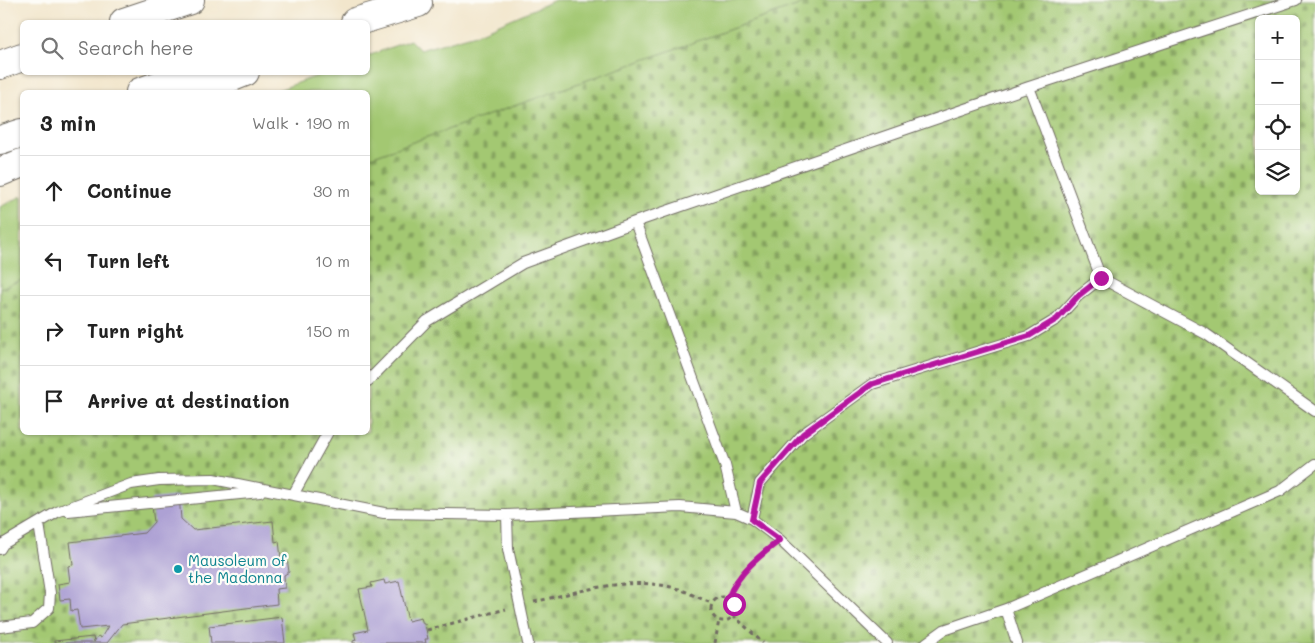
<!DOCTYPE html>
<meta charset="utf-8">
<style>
:root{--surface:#fff;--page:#f2f2f2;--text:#222;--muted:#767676;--line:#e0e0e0}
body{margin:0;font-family:Mali,sans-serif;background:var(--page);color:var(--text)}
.controls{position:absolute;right:15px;top:15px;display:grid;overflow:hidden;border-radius:8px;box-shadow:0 1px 4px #0004}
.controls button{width:45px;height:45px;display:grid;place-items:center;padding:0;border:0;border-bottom:1px solid var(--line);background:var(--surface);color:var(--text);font:25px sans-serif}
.stop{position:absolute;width:15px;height:15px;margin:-11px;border:4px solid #b5179e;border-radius:50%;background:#fff}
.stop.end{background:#b5179e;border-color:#fff;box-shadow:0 1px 5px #0008}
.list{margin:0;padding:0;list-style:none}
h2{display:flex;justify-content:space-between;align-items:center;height:65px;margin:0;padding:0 20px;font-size:21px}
h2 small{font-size:16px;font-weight:400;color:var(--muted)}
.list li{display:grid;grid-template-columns:32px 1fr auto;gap:15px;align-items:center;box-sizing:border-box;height:70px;padding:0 20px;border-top:1px solid var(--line)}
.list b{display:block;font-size:19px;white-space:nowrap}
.list em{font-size:16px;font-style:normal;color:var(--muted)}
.icon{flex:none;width:28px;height:28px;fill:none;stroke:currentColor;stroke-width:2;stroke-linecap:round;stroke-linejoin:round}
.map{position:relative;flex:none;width:1315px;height:643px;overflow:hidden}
.search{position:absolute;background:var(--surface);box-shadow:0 1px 4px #0004;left:20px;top:20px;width:350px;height:55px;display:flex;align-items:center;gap:12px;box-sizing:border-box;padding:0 18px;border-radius:8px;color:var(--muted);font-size:19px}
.panel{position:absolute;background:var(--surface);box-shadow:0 1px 4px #0004;left:20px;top:90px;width:350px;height:345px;border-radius:8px}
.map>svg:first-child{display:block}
.grass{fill:#a3c872;stroke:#677a4e}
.cemetery{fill:url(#cemetery-stones);stroke:#677a4e;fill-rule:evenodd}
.building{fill:#ada1d4}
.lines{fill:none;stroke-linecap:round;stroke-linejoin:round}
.lane-casing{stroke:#716c63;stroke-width:12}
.highway-casing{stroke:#716c63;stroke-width:30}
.path{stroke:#716c63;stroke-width:3;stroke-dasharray:4 4;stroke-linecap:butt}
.lane{stroke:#fff;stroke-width:10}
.highway{stroke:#fff;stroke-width:28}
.route{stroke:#b5179e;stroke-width:6}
.culture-dot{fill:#0f9aa8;stroke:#fdfcf7;stroke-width:2}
.labels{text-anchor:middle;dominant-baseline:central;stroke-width:4.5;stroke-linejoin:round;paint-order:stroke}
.culture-label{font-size:15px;fill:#0d838f;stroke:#fdfcf7;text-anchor:start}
</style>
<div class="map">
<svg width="1315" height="643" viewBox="0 0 1315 643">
<defs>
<pattern id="cemetery-stones" width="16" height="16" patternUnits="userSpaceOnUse" patternTransform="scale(1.25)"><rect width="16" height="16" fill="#a3c872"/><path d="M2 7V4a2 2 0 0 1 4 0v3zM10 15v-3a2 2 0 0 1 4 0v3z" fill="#85a35e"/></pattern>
</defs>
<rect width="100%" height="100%" fill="#fdfcf7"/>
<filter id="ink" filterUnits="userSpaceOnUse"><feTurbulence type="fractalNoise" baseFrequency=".02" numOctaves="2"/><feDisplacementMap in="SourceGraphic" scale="10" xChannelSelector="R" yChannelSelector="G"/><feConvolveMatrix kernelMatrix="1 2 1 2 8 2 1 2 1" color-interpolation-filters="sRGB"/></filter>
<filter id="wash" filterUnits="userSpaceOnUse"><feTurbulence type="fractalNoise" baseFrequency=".0096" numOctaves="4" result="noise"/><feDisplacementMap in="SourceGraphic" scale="20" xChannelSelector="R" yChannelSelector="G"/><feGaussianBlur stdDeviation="1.12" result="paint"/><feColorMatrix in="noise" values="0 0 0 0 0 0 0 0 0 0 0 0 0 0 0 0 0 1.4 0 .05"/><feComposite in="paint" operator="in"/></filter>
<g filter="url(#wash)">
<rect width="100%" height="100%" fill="#f2e6cc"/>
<path class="grass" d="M 555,0 L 813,0 L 368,158 L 368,92 L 273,92 L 325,73 L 368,72 L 368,56 L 410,40 L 420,50 L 476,34 Z
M 22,196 L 22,365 L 0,392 L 0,207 Z"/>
<path class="cemetery" d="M 813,0 L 1315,0 L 1315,643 L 0,643 L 0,288 L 22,280 L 22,432 L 368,432 L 368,158 ZM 1259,19 L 1296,19 L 1296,191 L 1259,191 Z"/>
<g id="blocks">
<path class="building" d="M 179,496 L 181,519 L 193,530 L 273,521 L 275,542 L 279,541 L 281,558 L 287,558 L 289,572 L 284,575 L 285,588 L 276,589 L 277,604 L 122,624 L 107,643 L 54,643 L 54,641 L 93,637 L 94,642 L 98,636 L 101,638 L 108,626 L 80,629 L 77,610 L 71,611 L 70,599 L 60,600 L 58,584 L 70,582 L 68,566 L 73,565 L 70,542 L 144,533 L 154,522 L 151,499 Z
M 384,580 L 385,584 L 399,581 L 408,621 L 421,618 L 423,624 L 425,624 L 428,639 L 425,639 L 426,643 L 353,643 L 353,641 L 356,640 L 354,633 L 368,630 L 359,589 L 372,587 L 371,583 Z
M 282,617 L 285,643 L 211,643 L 209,626 Z"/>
</g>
</g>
<g filter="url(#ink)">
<use href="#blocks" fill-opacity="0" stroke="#716c63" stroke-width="1"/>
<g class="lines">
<g class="lane-casing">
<path id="lane" d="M 1029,87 L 1296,0
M 635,222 L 725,465 L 736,512
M 368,381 L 427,321 L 523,263 L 635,222 L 1029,87 L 1101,278
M 293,495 L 328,432
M 68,511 L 260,492
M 507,515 L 508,549 L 528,643
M 752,519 L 760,483 L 803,434 L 872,384 L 1029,336 L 1057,319 L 1078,296 L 1101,278 L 1206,334 L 1315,411
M 0,549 L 3,544 L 57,512 L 131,484 L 159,480 L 213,479 L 384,513 L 507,515 L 680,507 L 736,512 L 752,519 L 780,540 L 887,643
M 1006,609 L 1017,643
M 0,627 L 32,623 L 49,608 L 50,593 L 39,524
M 926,643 L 944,630 L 1006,609 L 1280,491 L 1315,464"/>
</g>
<g class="highway-casing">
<path id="highway" d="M 124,22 L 190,0
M 355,22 L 418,3
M 0,65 L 22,57
M 140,92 L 197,72
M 195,92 L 245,72
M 0,140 L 22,133
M 0,172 L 22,163"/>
</g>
<path class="path" d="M711 609a12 12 0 1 1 24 0a12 12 0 1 1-24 0Z
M 728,598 C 735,578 752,561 769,549
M 534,602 C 581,591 631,575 679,589 C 690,593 701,599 711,603
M 733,615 L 763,643
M 427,630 L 506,609
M 715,643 L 719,620"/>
<use href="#lane" class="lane"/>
<use href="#highway" class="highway"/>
</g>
</g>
<g class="lines" filter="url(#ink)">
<path class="route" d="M 734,604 L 728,598 C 738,573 759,556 780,540 L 752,520 L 760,483 L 803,434 L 872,384 L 1029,336 L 1057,319 L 1078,296 L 1101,278"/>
</g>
<circle class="culture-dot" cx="178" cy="569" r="5"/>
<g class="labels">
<g class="culture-label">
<text x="188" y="560">Mausoleum of<tspan x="188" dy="17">the Madonna</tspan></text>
</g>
</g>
</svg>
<div class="controls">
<button>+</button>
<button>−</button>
<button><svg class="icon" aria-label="locate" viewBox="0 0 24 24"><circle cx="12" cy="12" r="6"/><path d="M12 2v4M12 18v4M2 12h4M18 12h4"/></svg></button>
<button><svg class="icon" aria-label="layers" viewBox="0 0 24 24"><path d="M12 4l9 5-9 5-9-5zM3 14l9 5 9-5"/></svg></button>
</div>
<div class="stop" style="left:734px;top:604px"></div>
<div class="stop end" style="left:1101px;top:278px"></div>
<div class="search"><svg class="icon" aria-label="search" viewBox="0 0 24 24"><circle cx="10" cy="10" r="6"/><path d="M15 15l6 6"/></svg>Search here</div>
<section class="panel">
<h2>3 min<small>Walk · 190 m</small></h2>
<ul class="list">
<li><svg class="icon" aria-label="ahead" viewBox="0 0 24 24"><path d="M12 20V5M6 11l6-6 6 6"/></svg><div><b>Continue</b></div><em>30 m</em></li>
<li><svg class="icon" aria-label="left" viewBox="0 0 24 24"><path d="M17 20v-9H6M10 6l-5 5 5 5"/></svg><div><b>Turn left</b></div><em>10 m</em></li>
<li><svg class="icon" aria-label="right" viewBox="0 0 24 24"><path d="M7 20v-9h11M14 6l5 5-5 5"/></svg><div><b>Turn right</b></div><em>150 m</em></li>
<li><svg class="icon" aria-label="arrive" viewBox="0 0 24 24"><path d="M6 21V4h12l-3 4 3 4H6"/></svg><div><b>Arrive at destination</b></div></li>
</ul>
</section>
</div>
